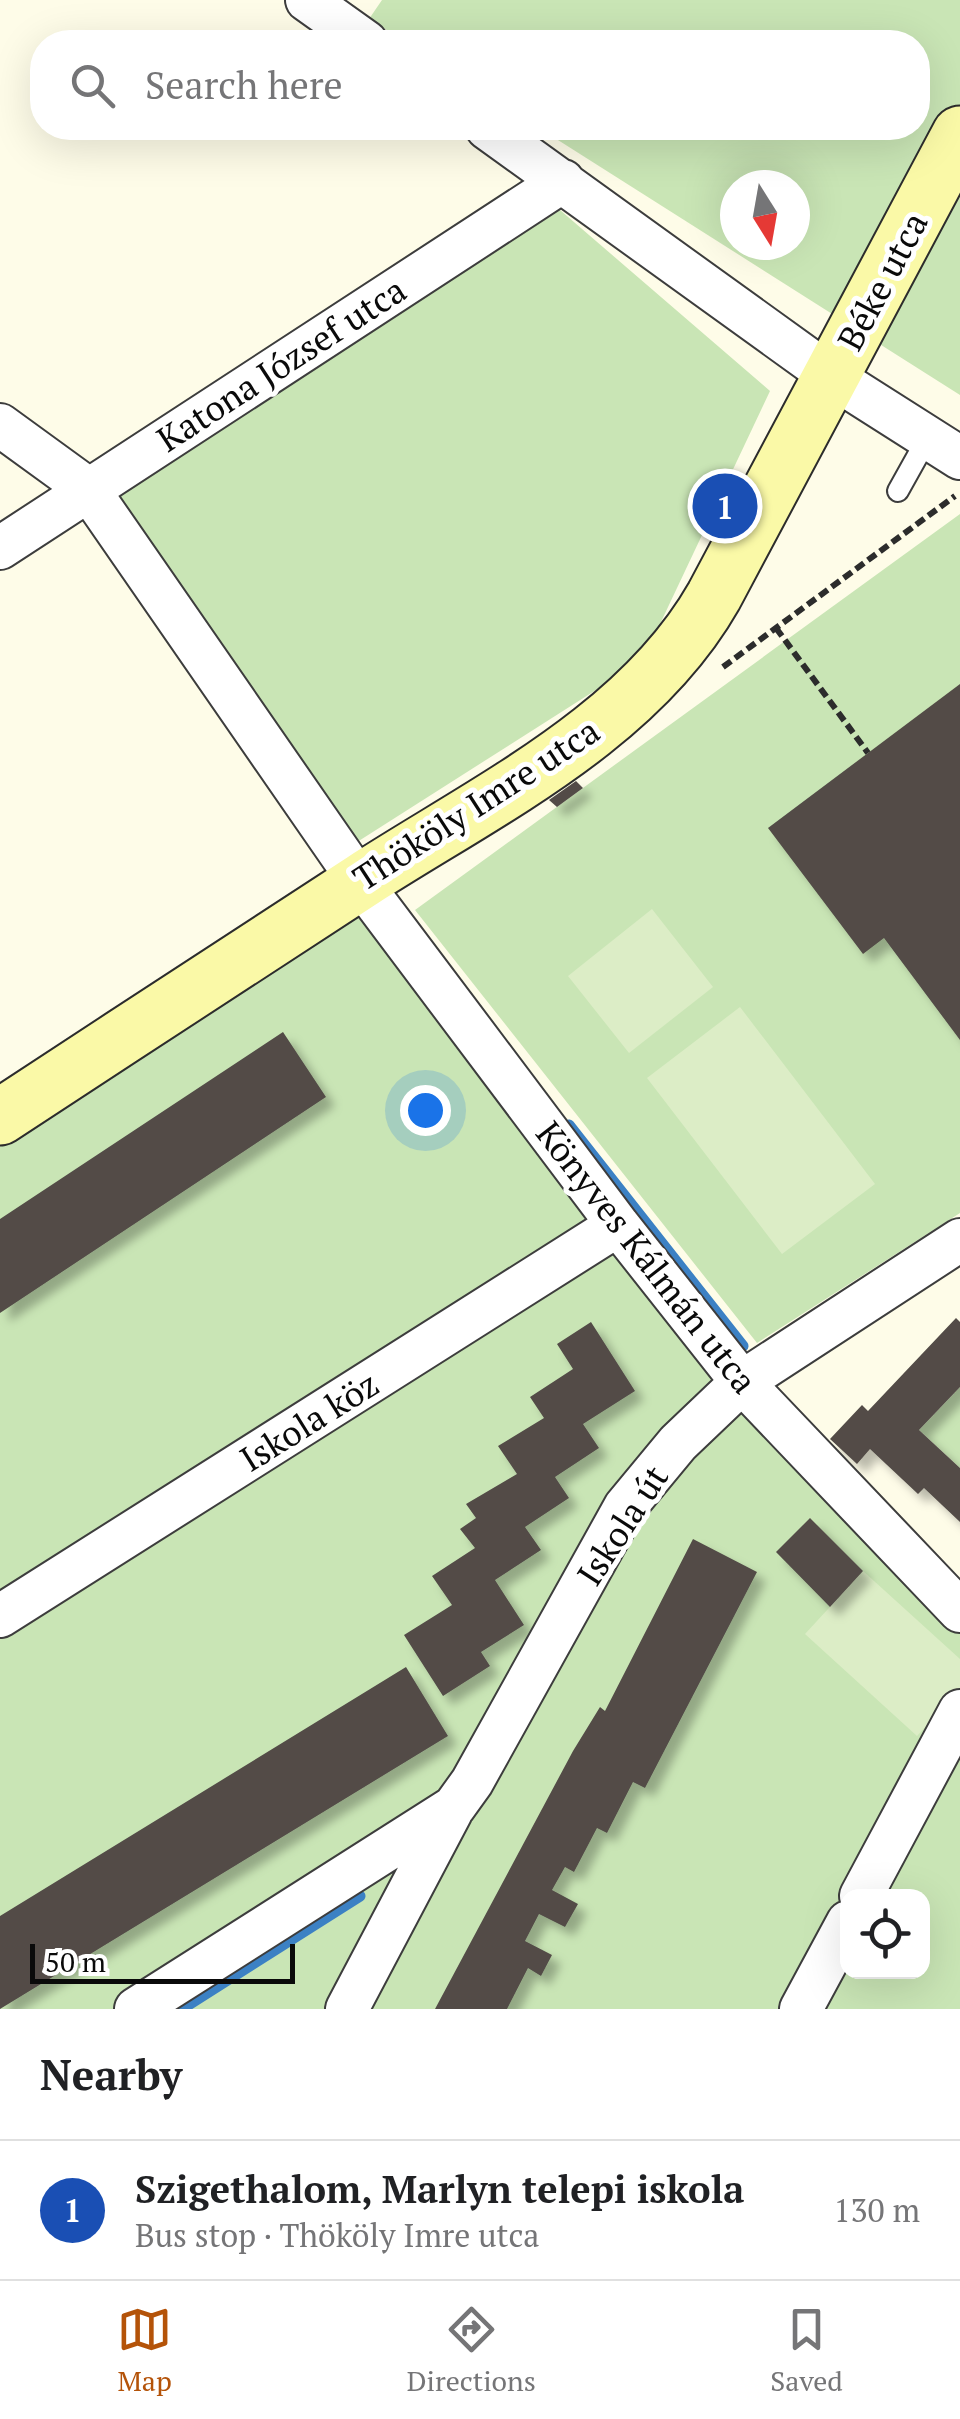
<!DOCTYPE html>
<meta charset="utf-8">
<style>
:root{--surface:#fff;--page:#f2f2f2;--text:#202124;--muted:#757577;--line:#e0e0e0;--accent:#b45309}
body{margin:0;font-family:"PT Serif",serif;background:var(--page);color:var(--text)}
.controls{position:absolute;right:30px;bottom:30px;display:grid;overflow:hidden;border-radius:20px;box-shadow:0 10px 40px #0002}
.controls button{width:90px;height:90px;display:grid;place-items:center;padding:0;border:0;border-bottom:2px solid var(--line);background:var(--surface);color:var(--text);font:50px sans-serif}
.compass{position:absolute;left:720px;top:170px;width:90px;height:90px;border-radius:50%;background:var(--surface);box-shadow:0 10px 40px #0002;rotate:169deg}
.scale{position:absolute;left:30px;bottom:25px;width:265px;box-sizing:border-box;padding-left:10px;border:5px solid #0a0a0a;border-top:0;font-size:28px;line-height:35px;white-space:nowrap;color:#0a0a0a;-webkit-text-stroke:8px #fff;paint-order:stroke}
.you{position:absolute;left:425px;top:1110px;width:35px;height:35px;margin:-25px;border:8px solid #fff;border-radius:50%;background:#1a73e8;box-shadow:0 0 0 15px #1a73e833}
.badge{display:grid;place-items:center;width:65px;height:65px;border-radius:50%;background:var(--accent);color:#fff;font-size:32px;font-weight:700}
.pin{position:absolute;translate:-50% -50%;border:5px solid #fff;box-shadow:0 2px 10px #0006}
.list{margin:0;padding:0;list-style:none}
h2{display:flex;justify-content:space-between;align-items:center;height:130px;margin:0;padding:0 40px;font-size:42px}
h2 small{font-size:32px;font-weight:400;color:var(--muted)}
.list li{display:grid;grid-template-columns:65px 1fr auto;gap:30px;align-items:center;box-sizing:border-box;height:140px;padding:0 40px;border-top:2px solid var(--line)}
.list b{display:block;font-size:38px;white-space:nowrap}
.list p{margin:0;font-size:32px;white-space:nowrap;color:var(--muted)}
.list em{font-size:32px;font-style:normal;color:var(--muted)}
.icon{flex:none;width:55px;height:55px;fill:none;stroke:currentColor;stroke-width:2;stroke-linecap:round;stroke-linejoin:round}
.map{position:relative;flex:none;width:960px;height:2009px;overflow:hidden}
.search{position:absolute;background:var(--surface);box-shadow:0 10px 40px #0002;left:30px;right:30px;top:30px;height:110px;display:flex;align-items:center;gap:25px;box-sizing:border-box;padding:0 35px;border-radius:40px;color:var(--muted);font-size:38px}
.sheet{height:270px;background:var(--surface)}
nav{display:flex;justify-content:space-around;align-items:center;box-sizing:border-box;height:140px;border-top:2px solid var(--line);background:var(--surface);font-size:28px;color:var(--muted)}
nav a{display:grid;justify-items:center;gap:5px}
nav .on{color:var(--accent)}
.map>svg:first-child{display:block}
.green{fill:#c9e5b5;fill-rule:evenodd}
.pitch{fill:#dcedc6}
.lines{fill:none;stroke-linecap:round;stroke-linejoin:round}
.stream{stroke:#3c81c4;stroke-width:11}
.building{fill:#524c47;filter:url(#shadow)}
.lane-casing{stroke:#3d3d3d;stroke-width:24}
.street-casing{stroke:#3d3d3d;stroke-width:46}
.secondary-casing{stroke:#2c2c2c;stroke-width:59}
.path{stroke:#2c2c2c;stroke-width:6;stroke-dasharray:10 5;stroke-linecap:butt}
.lane{stroke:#fff;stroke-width:20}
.street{stroke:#fff;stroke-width:42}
.secondary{stroke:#faf9a7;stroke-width:55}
.labels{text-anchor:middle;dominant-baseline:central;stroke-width:10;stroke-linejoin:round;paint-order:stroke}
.street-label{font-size:35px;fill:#0a0a0a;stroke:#fff}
</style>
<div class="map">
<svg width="960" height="2009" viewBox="0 0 960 2009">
<defs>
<filter id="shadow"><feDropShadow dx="9" dy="9" stdDeviation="5" flood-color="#0004"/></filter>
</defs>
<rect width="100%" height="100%" fill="#fefce8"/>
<path class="green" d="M 382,0 L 960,0 L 960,395 L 539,128 L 918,128 L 918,42 L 406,42 L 369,19 ZM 735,185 L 795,185 L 795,245 L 735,245 Z
M 560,210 L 770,391 L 643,660 L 354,844 L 116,494 Z
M 960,514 L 960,1213 L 757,1343 L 415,910 Z
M 360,882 L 618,1225 L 960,1611 L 960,2009 L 0,2009 L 0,1117 ZM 848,1896 L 922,1896 L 922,1972 L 848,1972 Z
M 960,1387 L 960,1468 L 919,1430 Z"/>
<path class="pitch" d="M 652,909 L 713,987 L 629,1053 L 568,976 Z
M 740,1007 L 875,1184 L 782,1254 L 647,1078 Z
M 863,1571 L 960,1659 L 960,1689 L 917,1736 L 805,1634 Z"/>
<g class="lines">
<path class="stream" d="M 569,1125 L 743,1346
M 182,2009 L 360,1896"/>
</g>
<path class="building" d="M 960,684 L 960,1040 L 884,938 L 863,954 L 768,828 Z
M 576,781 L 583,788 L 557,807 L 549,800 Z
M 283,1032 L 326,1097 L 0,1313 L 0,1219 Z
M 956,1318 L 960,1322 L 960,1387 L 919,1430 L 960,1468 L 960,1522 L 924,1488 L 918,1494 L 870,1449 L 857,1464 L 830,1439 L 862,1405 L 868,1411 Z
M 591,1322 L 635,1391 L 583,1424 L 599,1448 L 555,1477 L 569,1498 L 525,1527 L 541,1550 L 495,1580 L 524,1625 L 481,1652 L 490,1666 L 443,1696 L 404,1635 L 452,1605 L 432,1576 L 475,1548 L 460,1529 L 476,1518 L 466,1504 L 517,1474 L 498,1446 L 544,1418 L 530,1397 L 573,1369 L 557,1344 Z
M 810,1518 L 863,1571 L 830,1607 L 776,1552 Z
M 693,1539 L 757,1572 L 645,1788 L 633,1782 L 607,1833 L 597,1828 L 574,1872 L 565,1867 L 552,1890 L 578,1904 L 565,1927 L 539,1914 L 525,1941 L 552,1955 L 541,1976 L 528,1968 L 507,2009 L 435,2009 L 573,1751 L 600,1707 L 605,1711 Z
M 406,1667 L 448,1736 L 0,2009 L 0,1916 Z"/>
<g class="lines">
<g class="lane-casing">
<path id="lane" d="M 898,491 L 927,439"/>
</g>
<g class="street-casing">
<path id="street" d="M 307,0 L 366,42
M 487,128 L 831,376 L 960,458
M 0,425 L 88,489 L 360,882 L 618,1225 L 742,1382 L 960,1611
M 0,548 L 563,181
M 0,1616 L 618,1225
M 861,1896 L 960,1711
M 136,2009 L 454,1807 L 472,1782 L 625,1507 L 678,1443 L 742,1382 L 960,1240
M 347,2009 L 451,1812
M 801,2009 L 848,1922"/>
</g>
<g class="secondary-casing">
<path id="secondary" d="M 0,1117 C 121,1038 242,958 363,880 C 487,800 639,728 714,596 L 960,134"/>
</g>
<path class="path" d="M 776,628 L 868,753
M 723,667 L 955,496"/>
<use href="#lane" class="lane"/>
<use href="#street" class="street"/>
<use href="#secondary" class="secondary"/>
</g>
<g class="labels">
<g class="street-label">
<text transform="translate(882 281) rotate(-62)">Béke utca</text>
<text transform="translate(281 364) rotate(-33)">Katona József utca</text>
<text transform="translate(476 804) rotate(-33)">Thököly Imre utca</text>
<text transform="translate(647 1257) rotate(52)">Könyves Kálmán utca</text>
<text transform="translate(309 1421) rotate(-32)">Iskola köz</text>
<text transform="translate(622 1525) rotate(-57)">Iskola út</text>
</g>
</g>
</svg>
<div class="controls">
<button><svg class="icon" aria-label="locate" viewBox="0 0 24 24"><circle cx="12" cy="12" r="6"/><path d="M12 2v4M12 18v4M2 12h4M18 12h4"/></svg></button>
</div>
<svg class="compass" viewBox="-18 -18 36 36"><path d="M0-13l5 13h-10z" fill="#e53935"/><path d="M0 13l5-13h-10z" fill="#757577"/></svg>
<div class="scale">50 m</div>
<div class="you"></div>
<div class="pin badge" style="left:725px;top:506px;background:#1a4fb4">1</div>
<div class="search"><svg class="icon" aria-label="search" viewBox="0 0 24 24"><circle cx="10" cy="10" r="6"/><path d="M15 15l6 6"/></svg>Search here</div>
</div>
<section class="sheet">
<h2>Nearby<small></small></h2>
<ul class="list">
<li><span class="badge" style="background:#1a4fb4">1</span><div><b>Szigethalom, Marlyn telepi iskola</b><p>Bus stop · Thököly Imre utca</p></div><em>130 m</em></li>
</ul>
</section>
<nav>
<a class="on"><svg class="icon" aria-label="map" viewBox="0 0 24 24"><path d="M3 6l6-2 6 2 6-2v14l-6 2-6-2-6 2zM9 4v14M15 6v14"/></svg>Map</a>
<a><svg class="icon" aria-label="directions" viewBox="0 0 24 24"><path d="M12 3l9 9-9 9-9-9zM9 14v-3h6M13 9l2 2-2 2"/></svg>Directions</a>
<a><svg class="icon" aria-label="saved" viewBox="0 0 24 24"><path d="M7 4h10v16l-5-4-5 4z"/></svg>Saved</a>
</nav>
